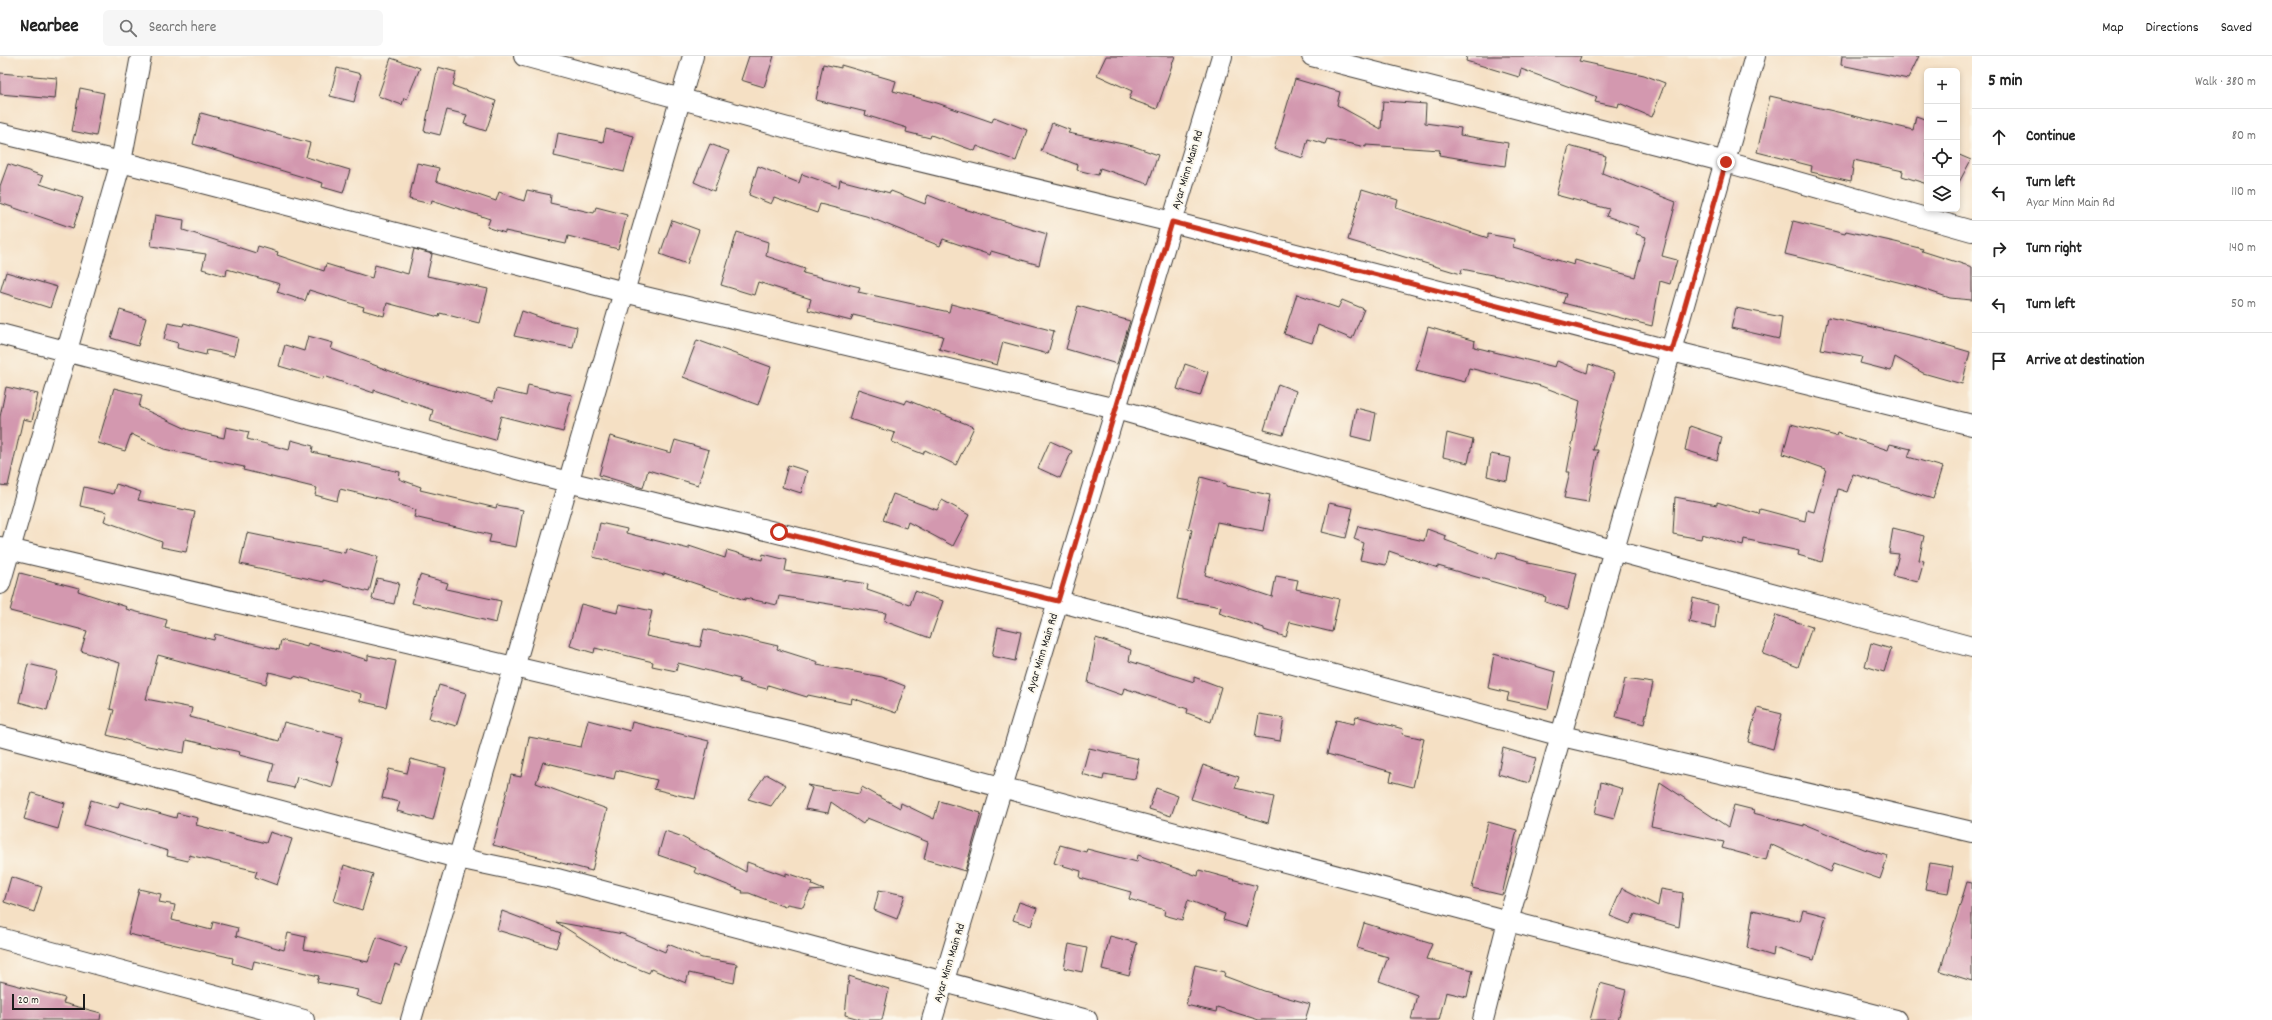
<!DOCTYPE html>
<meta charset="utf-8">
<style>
:root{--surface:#fff;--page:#f6f6f6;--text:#222;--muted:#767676;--line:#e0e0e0}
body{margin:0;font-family:Dekko,sans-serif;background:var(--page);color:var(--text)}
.controls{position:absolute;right:12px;top:12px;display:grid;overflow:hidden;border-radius:6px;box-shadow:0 2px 6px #0003}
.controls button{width:36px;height:36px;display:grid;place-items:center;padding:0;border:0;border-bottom:1px solid var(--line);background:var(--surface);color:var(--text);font:20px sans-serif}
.scale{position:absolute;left:12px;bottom:10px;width:73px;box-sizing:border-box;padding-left:4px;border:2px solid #1c1c1c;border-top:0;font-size:11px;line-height:14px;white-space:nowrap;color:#1c1c1c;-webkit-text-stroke:3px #fbf7ec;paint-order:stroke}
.stop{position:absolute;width:12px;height:12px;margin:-9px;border:3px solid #c8321e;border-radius:50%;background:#fff}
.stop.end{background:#c8321e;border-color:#fff;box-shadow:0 1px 4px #0008}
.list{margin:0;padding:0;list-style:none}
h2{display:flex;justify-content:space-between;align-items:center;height:52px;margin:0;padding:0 16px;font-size:17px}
h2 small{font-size:13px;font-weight:400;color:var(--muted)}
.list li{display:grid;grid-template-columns:26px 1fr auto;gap:12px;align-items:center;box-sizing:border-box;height:56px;padding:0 16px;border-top:1px solid var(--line)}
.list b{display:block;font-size:15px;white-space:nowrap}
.list p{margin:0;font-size:13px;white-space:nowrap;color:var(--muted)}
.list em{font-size:13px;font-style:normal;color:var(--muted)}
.icon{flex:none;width:22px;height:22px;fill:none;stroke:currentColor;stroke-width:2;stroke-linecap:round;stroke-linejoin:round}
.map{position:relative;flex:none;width:1972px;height:964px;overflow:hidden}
header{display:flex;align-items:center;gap:24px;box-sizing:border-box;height:56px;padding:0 20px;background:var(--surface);border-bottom:1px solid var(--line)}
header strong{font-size:19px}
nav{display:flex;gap:22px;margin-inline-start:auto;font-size:14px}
.search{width:280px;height:36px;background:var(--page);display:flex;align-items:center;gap:10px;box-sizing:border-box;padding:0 14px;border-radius:6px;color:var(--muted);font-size:15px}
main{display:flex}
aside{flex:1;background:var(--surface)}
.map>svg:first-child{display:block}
.building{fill:#d398af}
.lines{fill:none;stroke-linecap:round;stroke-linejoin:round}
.street-casing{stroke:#3d3935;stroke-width:22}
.street{stroke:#fff;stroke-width:20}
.route{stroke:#c8321e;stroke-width:5}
.labels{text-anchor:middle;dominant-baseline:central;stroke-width:4;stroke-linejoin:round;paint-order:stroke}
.street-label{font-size:12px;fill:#1c1c1c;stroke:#fbf7ec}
</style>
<header>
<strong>Nearbee</strong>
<div class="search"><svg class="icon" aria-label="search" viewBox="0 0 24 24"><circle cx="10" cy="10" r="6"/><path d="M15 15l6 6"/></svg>Search here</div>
<nav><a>Map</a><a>Directions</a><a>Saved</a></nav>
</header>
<main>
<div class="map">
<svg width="1972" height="964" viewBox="0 0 1972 964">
<rect width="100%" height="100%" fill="#fbf7ec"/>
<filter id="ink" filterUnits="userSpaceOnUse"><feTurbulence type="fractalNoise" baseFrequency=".025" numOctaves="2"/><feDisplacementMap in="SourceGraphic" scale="8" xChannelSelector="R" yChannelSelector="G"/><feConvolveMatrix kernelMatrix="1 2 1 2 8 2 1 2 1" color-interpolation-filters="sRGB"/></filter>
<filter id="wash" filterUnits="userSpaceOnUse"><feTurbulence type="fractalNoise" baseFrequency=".012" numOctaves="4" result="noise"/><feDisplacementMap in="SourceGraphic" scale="16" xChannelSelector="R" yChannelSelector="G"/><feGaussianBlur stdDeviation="0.9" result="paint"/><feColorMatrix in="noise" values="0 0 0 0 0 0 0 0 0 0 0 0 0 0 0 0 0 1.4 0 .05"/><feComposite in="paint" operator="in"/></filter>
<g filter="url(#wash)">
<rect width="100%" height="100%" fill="#f5e0c4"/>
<g id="blocks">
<path class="building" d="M 749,0 L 774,0 L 764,31 L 741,24 Z
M 1106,0 L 1175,0 L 1157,53 L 1129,43 L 1132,35 L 1097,19 Z
M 1467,0 L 1581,0 L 1579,5 L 1644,19 L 1665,27 L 1652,61 L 1619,47 L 1618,51 L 1595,46 L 1597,41 L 1521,13 L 1519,21 L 1466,5 Z
M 1842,0 L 1919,0 L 1908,23 L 1841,9 Z
M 391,2 L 420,12 L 407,43 L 404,42 L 402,49 L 378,40 Z
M 823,8 L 841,12 L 841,9 L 896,25 L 893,35 L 937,47 L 992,66 L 994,61 L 1027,74 L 1016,105 L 977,90 L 975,95 L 931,79 L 930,82 L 906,76 L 907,72 L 865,59 L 866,56 L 816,44 Z
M 438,11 L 456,16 L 453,30 L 496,45 L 486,75 L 464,68 L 467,59 L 447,54 L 440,79 L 424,75 Z
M 337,12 L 361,18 L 354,46 L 330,40 Z
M 0,17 L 57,22 L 55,43 L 0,38 Z
M 1295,23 L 1340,36 L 1337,49 L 1381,73 L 1383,45 L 1426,48 L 1425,67 L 1461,72 L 1460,79 L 1508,87 L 1505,110 L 1439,99 L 1440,94 L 1366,89 L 1366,91 L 1327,83 L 1325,88 L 1308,83 L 1303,102 L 1274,93 Z
M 80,32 L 104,37 L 96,80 L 72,75 Z
M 1770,40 L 1913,74 L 1916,60 L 1927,64 L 1927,128 L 1902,120 L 1903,115 L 1854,104 L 1851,125 L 1811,116 L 1812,110 L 1757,96 Z
M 201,57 L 310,87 L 306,101 L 350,114 L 343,137 L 322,131 L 323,127 L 193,88 Z
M 1052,67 L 1070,74 L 1068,77 L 1133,90 L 1158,99 L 1148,128 L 1100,112 L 1098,119 L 1077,114 L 1078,109 L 1041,95 Z
M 606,73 L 634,80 L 624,116 L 554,100 L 558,77 L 603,86 Z
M 710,88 L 729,95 L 714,135 L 694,126 Z
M 1569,90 L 1606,100 L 1602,117 L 1676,146 L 1662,200 L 1677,204 L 1670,228 L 1660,225 L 1652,270 L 1563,247 L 1566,238 L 1507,222 L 1462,213 L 1461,218 L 1348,184 L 1362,133 L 1398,144 L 1396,152 L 1488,182 L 1488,178 L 1514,183 L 1513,191 L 1574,209 L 1575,204 L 1635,221 L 1646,181 L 1636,178 L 1638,171 L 1606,160 L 1609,153 L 1556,139 Z
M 1957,98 L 1971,104 L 1957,130 Z
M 417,107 L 439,112 L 436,125 L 496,145 L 499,136 L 524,145 L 527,134 L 551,139 L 550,147 L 594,157 L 596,151 L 627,159 L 618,193 L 568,180 L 566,188 L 505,175 L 505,177 L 487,171 L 490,163 L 432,144 L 431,148 L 409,143 Z
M 8,108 L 43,120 L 40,128 L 83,142 L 73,172 L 0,147 L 0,130 Z
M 758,110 L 799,127 L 802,118 L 839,131 L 840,124 L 890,137 L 891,135 L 925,148 L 928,139 L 961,152 L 1047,178 L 1039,209 L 991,195 L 990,199 L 943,183 L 940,190 L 866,160 L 820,148 L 817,157 L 774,142 L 771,148 L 749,139 Z
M 155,159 L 184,164 L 183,174 L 256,197 L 258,190 L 278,196 L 277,199 L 324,215 L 326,208 L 372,222 L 375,209 L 408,218 L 414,193 L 432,198 L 427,220 L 488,233 L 479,267 L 440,257 L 439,261 L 387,247 L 384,260 L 363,254 L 364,251 L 309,234 L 305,245 L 277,236 L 280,228 L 227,213 L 226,220 L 202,213 L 206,198 L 151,190 Z
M 672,164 L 699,174 L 687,208 L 660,198 Z
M 1793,165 L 1845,178 L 1846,175 L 1895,186 L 1923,193 L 1922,195 L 1972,211 L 1972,244 L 1950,242 L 1914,230 L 1785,198 Z
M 737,176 L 768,186 L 766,200 L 805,213 L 803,217 L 860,231 L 858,236 L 949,256 L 951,248 L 1054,275 L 1048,298 L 1003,286 L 997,309 L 939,293 L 943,280 L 853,259 L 851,265 L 808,254 L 811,243 L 758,226 L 754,239 L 721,229 Z
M 6,216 L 57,231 L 50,252 L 0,236 Z
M 1297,238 L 1338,252 L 1342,244 L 1364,253 L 1352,283 L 1318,269 L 1312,287 L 1284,278 Z
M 1078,250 L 1130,265 L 1117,308 L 1066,293 Z
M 1736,252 L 1782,261 L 1779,283 L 1731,272 Z
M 120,254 L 146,262 L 138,290 L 111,282 Z
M 522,255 L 553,266 L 577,271 L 573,292 L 514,280 Z
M 1828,261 L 1922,282 L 1970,296 L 1962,328 L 1923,317 L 1895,301 L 1891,315 L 1860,307 L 1862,301 L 1821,293 Z
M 168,267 L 183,270 L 184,267 L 238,282 L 234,300 L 207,294 L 206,299 L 177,292 L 178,287 L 164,283 Z
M 1428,271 L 1475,285 L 1474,291 L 1555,311 L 1557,305 L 1587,317 L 1589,308 L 1615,317 L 1593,394 L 1598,394 L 1588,446 L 1564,442 L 1570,416 L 1567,416 L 1580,345 L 1541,330 L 1469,312 L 1465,326 L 1416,314 Z
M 308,280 L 333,287 L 331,293 L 409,322 L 493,346 L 496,333 L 526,340 L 528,329 L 572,339 L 563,376 L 501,360 L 495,384 L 430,365 L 433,354 L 374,334 L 374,337 L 324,320 L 323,323 L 279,310 L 285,289 L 304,295 Z
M 697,284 L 771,311 L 758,349 L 683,321 Z
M 1185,308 L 1208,316 L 1200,340 L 1177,333 Z
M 1278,328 L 1296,335 L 1283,379 L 1264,374 Z
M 6,331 L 38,338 L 32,365 L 23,363 L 8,430 L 0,429 L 0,361 Z
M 114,332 L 142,339 L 139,351 L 189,374 L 224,382 L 226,371 L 249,376 L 247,383 L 289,394 L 291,384 L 313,390 L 312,396 L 400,416 L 399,423 L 421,431 L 420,434 L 496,452 L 497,449 L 523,454 L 516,491 L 489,486 L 491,479 L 414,461 L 416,454 L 386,444 L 340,433 L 337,445 L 315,439 L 317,432 L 243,414 L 244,411 L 164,393 L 131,378 L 125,395 L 98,387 Z
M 858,333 L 905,348 L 907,344 L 974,371 L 956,409 L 925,394 L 923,398 L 892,386 L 895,377 L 849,363 Z
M 1356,352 L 1376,357 L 1371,385 L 1351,380 Z
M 1791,368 L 1836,380 L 1837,377 L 1888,394 L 1890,388 L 1911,393 L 1908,401 L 1943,411 L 1933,443 L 1853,418 L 1847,436 L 1838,433 L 1822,506 L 1798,499 L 1799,495 L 1744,483 L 1743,490 L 1702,478 L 1701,483 L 1673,478 L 1675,441 L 1717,449 L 1717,446 L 1759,458 L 1760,453 L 1805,465 L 1807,454 L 1814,456 L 1826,413 L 1783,398 Z
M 1690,370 L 1722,381 L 1717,404 L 1685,394 Z
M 1447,377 L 1473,384 L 1468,407 L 1443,401 Z
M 610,380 L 671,397 L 675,384 L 709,394 L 698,429 L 648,414 L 643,432 L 599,419 Z
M 1050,385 L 1072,395 L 1060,422 L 1038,412 Z
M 1491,398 L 1511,402 L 1507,425 L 1487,420 Z
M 788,409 L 807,415 L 801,437 L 782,431 Z
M 1201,421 L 1226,428 L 1226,430 L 1270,439 L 1263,475 L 1217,466 L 1205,519 L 1272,541 L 1276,520 L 1298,524 L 1296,533 L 1339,543 L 1332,576 L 1290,566 L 1286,581 L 1264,574 L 1264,572 L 1219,557 L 1221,551 L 1177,543 L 1192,474 L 1188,473 Z
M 116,428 L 141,436 L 138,444 L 195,456 L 186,496 L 161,491 L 162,486 L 104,465 L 107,456 L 80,450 L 84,431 L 113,438 Z
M 893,438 L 937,454 L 942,444 L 969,459 L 953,490 L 908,466 L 906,472 L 883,464 Z
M 1329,447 L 1353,452 L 1346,482 L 1322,476 Z
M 600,467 L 627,473 L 626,477 L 689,493 L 689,490 L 725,502 L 727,494 L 762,504 L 763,498 L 787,504 L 785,515 L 868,528 L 867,534 L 910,549 L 915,535 L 943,545 L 930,582 L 884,565 L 886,557 L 779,540 L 777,549 L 745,542 L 745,544 L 664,517 L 664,519 L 593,501 Z
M 1358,470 L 1424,485 L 1427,473 L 1446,480 L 1445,484 L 1496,503 L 1498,496 L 1528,505 L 1528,507 L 1577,517 L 1568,553 L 1545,546 L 1546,541 L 1438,510 L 1438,512 L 1389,495 L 1386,509 L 1360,504 L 1364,487 L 1354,483 Z
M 1893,472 L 1924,480 L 1919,504 L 1924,505 L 1918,526 L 1893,520 L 1899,498 L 1889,497 Z
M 247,477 L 345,497 L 346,492 L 378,501 L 369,536 L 324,524 L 324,526 L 240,508 Z
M 20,517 L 79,532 L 78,535 L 127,551 L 126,553 L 167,564 L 165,572 L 214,584 L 215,578 L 279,594 L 281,584 L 307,591 L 308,587 L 368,604 L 368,599 L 396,605 L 386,651 L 360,645 L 361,638 L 294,620 L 293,622 L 269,616 L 266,628 L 158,599 L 146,643 L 192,652 L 190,661 L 279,685 L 284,666 L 343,681 L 336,705 L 339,706 L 332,732 L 297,721 L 294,732 L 269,726 L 274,708 L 239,699 L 240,696 L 186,684 L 184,697 L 148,690 L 107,679 L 114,654 L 110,653 L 120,607 L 81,595 L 87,575 L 10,555 Z
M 420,519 L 448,527 L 446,533 L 501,545 L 496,567 L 412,547 Z
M 377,522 L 399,527 L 394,548 L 372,543 Z
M 1693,542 L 1718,549 L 1715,572 L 1689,566 Z
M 581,548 L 617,557 L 619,548 L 652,555 L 646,580 L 700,591 L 704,573 L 778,590 L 777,593 L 818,606 L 817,609 L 882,621 L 905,630 L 896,657 L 852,642 L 851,648 L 808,639 L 807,641 L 768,629 L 767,633 L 739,626 L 740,623 L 678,607 L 676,615 L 652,610 L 653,606 L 595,592 L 594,597 L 570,590 Z
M 1776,559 L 1812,571 L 1798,611 L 1763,598 Z
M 998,571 L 1021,576 L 1015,605 L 992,600 Z
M 1096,582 L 1131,594 L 1129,605 L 1194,626 L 1194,621 L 1221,631 L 1211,666 L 1187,657 L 1188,653 L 1124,632 L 1122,639 L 1088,627 Z
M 1871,587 L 1891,593 L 1884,616 L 1865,610 Z
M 1494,598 L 1556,616 L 1548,653 L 1507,644 L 1509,637 L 1488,632 Z
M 28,608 L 57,615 L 47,654 L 19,646 Z
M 1625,623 L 1653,627 L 1644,668 L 1616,661 Z
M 439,629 L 466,637 L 456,670 L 429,662 Z
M 1757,652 L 1782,658 L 1773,693 L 1748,686 Z
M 1259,658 L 1284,662 L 1280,685 L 1255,681 Z
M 1356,660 L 1403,673 L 1402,678 L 1424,683 L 1413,731 L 1390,725 L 1392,716 L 1327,698 L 1336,664 L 1354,668 Z
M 588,664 L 630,675 L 632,666 L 709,685 L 695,743 L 654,733 L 657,724 L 616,714 L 614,723 L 543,706 L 536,727 L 607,753 L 592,815 L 493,789 L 511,719 L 521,721 L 529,681 L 581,691 Z
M 1089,692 L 1139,703 L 1135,723 L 1104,718 L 1103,724 L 1082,718 Z
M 1503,692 L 1536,702 L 1529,727 L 1498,718 Z
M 411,703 L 446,712 L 433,764 L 397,755 L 400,746 L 382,742 L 389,713 L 407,717 Z
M 1203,709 L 1239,721 L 1235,732 L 1274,741 L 1268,767 L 1191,743 Z
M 766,718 L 786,729 L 771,750 L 748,743 Z
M 1601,726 L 1623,733 L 1614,763 L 1595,758 Z
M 1660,726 L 1728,771 L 1734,749 L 1754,754 L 1753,757 L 1804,770 L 1804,768 L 1864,793 L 1888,800 L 1880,823 L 1834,807 L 1831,816 L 1770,788 L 1766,804 L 1722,792 L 1724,786 L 1651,770 Z
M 807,729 L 859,738 L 862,731 L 900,752 L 901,747 L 934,763 L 939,745 L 981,757 L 965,815 L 924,803 L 928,786 L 867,762 L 863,768 L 831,746 L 828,757 L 805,753 L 812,732 Z
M 1156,732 L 1178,740 L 1171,760 L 1149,753 Z
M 32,737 L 65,747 L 58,773 L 24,763 Z
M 91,744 L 118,752 L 120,746 L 176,762 L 177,757 L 198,762 L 196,769 L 266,787 L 270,776 L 292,783 L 277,829 L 255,821 L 257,815 L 189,799 L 188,805 L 167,800 L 168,795 L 84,769 Z
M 1488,766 L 1517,774 L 1502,839 L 1472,832 Z
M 665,775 L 680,780 L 746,816 L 747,806 L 786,820 L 786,817 L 813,826 L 812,829 L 824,834 L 810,835 L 803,851 L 787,848 L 785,851 L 749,837 L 742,837 L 743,835 L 694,816 L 696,812 L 658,799 Z
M 1060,789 L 1086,796 L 1087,793 L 1137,806 L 1138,799 L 1198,820 L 1199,814 L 1257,830 L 1246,871 L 1223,864 L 1225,858 L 1188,844 L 1182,864 L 1164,859 L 1165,854 L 1129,843 L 1131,836 L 1080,822 L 1081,815 L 1054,807 Z
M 1930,807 L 1953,811 L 1948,837 L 1925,833 Z
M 344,809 L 373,818 L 362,854 L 334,845 Z
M 11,821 L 42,831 L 34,856 L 4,846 Z
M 1967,826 L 1972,827 L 1972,925 L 1940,915 Z
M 1622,832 L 1658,850 L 1661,833 L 1683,837 L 1679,871 L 1635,858 L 1630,868 L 1610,860 Z
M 139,833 L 161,838 L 159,846 L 175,849 L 172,864 L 211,874 L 213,866 L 238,872 L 236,880 L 284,894 L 288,877 L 306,881 L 304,893 L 368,906 L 377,881 L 407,892 L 400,910 L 395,908 L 382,948 L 356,940 L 358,934 L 317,926 L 319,920 L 254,905 L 252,913 L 232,907 L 233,902 L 128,878 Z
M 879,834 L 905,839 L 897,863 L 874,854 Z
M 1019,846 L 1037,852 L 1031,870 L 1013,864 Z
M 1753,854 L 1800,865 L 1803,854 L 1826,860 L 1814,904 L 1774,892 L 1773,900 L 1747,892 Z
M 502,855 L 561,877 L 556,892 L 497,874 Z
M 556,866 L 623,878 L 665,896 L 668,888 L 702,902 L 737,908 L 734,927 L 689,917 L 686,927 L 651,913 L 649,917 L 616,904 Z
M 1364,867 L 1432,888 L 1426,903 L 1473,914 L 1467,941 L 1446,936 L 1439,964 L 1411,964 L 1417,939 L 1379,925 L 1388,901 L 1357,892 Z
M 1110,880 L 1137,887 L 1129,920 L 1102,913 Z
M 1069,888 L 1087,892 L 1082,916 L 1064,912 Z
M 1195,909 L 1225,916 L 1224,920 L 1264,935 L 1310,948 L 1305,964 L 1259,964 L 1217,951 L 1216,956 L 1186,949 Z
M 849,920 L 889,933 L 882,964 L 863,964 L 845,959 Z
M 0,925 L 65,942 L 63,947 L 101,957 L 100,964 L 0,964 Z
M 1600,927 L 1626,934 L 1618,964 L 1590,964 Z"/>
</g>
</g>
<g filter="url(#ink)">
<use href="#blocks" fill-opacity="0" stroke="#3d3935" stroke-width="1"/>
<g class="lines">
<g class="street-casing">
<path id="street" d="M 524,0 L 832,84 L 1172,166 L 1672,295 L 1972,369
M 1312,0 L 1726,106 L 1972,175
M 0,77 L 121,106 L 624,236 L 1116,353 L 1616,495 L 1972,591
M 0,278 L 568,426 L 1058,545 L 1562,680 L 1972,776
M 0,491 L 797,677 L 1508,865 L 1896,964
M 0,528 L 121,106 L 141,0
M 0,680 L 458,802 L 557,823 L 1087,964
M 0,882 L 304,964
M 411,964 L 693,0
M 932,964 L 1222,0
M 1483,964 L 1508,865 L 1755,0"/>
</g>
<use href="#street" class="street"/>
</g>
</g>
<g class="lines" filter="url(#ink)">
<path class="route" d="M 779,476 L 1058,545 L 1172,166 L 1672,295 L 1726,106"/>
</g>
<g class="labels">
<g class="street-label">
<text transform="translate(1188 114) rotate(-73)">Ayar Minn Main Rd</text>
<text transform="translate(1043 597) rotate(-73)">Ayar Minn Main Rd</text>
<text transform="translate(950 907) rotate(-73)">Ayar Minn Main Rd</text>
</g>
</g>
</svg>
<div class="controls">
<button>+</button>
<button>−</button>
<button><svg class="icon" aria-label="locate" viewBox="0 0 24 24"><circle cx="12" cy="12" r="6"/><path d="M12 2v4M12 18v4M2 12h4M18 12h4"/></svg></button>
<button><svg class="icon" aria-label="layers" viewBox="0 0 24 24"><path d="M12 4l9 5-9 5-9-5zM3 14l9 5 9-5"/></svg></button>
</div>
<div class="scale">20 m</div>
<div class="stop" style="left:779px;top:476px"></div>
<div class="stop end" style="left:1726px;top:106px"></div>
</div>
<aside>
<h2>5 min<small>Walk · 380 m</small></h2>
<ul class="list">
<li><svg class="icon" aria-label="ahead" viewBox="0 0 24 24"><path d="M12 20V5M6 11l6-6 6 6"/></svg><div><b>Continue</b></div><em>80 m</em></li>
<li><svg class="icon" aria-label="left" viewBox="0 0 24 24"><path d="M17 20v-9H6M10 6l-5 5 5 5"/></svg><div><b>Turn left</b><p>Ayar Minn Main Rd</p></div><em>110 m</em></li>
<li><svg class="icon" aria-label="right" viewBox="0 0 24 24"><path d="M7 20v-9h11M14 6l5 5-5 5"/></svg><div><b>Turn right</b></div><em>140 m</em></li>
<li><svg class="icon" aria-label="left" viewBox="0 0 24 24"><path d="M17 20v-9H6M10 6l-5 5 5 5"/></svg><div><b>Turn left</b></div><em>50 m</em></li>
<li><svg class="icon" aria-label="arrive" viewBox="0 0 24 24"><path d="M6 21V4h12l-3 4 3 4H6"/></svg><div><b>Arrive at destination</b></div></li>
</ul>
</aside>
</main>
